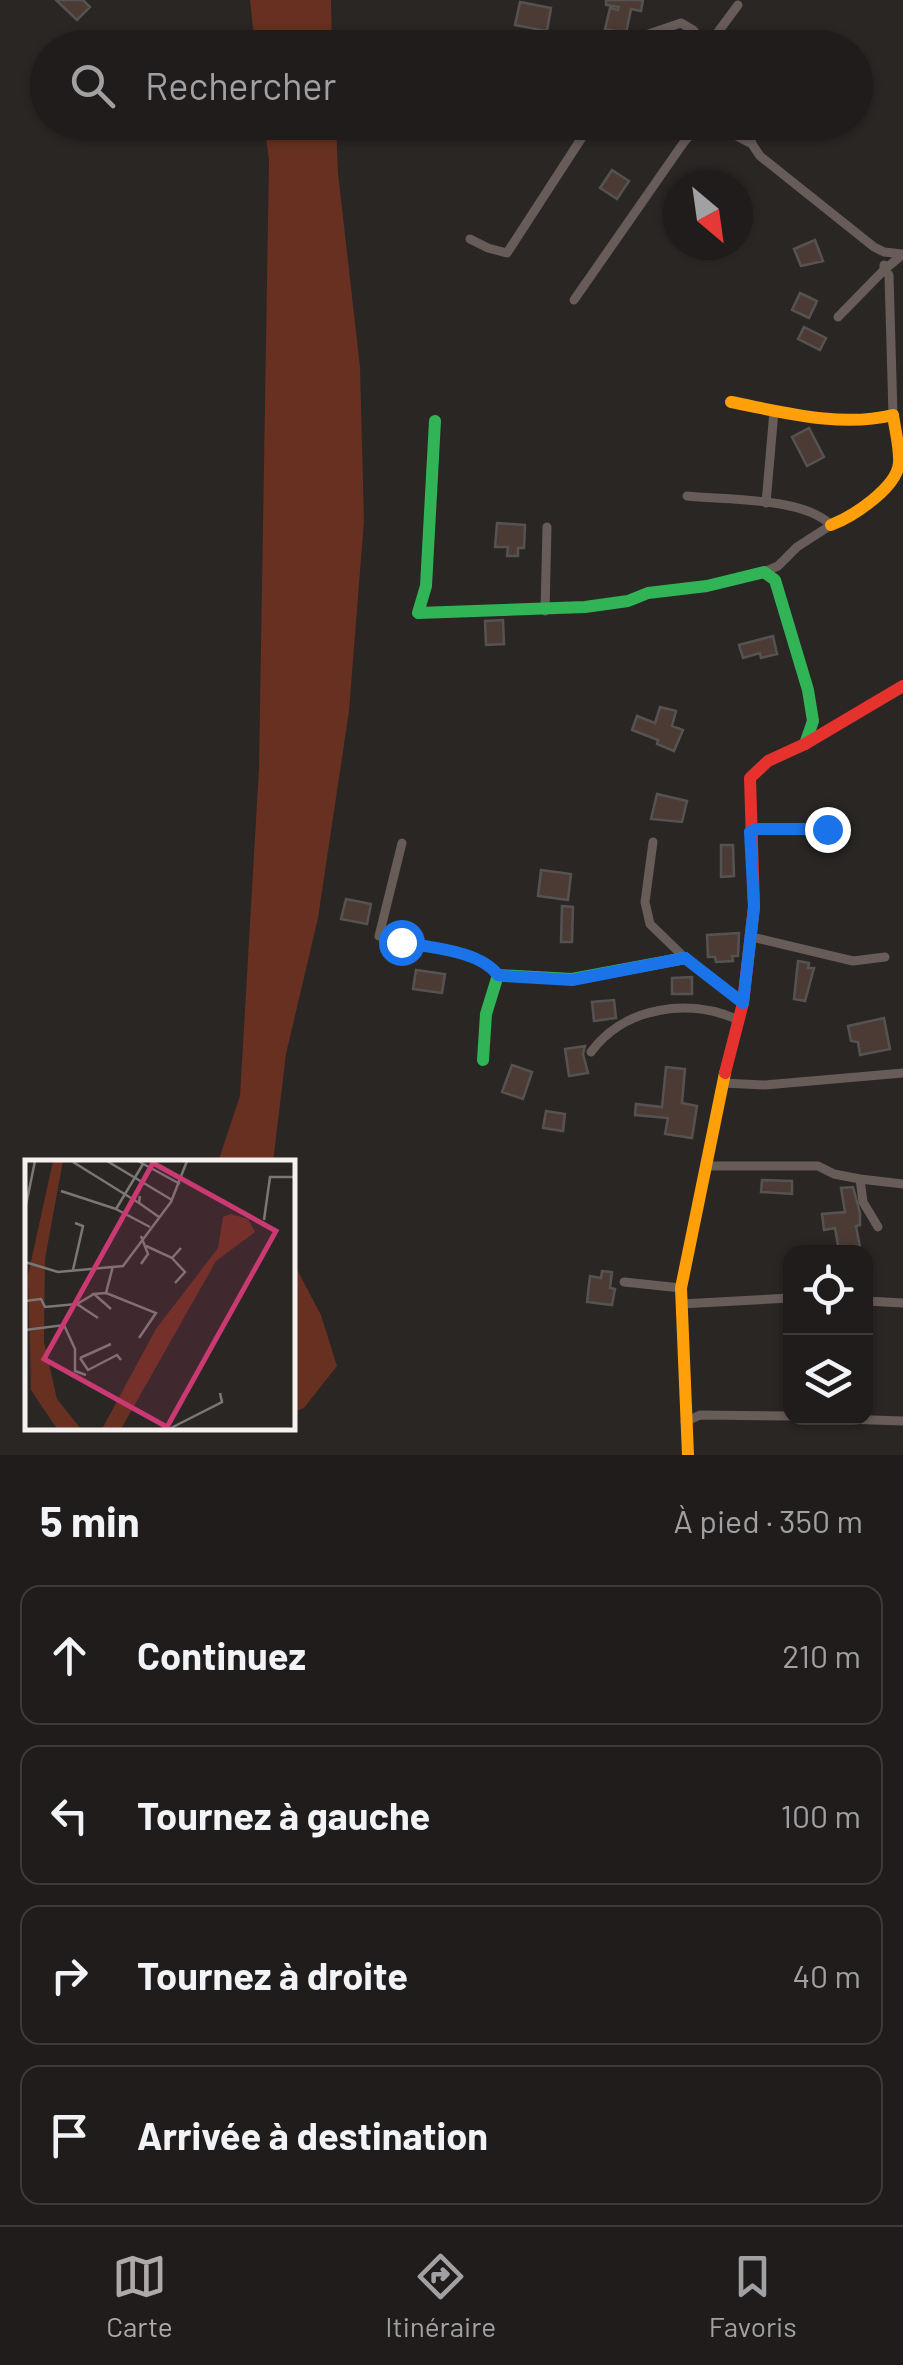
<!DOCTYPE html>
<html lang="fr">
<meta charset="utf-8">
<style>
:root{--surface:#1f1c1b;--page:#2c2928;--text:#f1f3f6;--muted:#a1a1a3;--line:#3c3a3a;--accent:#aeaaa9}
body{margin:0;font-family:Barlow,sans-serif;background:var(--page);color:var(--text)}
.controls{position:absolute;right:30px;bottom:30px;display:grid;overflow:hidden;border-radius:20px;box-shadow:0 2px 8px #0004}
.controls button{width:90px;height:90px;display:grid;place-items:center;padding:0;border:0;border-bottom:2px solid var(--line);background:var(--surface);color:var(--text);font:50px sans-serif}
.compass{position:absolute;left:663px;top:170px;width:90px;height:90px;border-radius:50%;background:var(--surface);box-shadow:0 2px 8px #0004;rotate:151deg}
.stop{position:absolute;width:30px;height:30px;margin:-22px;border:8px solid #1a73e8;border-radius:50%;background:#fff}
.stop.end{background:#1a73e8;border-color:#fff;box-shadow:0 2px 10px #0008}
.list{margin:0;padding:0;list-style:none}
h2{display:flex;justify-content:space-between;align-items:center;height:130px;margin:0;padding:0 40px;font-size:42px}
h2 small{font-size:32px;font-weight:400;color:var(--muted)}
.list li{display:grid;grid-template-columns:65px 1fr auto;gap:30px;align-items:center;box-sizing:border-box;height:140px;margin:0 20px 20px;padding:0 20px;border:2px solid var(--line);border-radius:20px}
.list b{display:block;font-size:38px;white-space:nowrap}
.list em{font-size:32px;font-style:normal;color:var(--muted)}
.icon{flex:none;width:55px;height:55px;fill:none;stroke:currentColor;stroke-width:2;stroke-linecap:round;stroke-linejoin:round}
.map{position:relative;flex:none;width:903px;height:1455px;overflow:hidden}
.search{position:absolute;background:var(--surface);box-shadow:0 2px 8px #0004;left:30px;right:30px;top:30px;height:110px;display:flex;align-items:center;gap:25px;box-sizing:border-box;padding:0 35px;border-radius:55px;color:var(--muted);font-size:38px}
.sheet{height:770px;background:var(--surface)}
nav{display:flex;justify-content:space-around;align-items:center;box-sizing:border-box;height:140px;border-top:2px solid var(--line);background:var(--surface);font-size:28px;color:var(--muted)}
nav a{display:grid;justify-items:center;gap:5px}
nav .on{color:var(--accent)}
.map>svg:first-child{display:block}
.green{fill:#673020}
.building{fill:#4c3b34;stroke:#555352;stroke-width:2.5}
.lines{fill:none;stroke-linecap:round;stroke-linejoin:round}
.street{stroke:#685c59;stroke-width:9}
.fast{stroke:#30b455;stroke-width:12}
.slow{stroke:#ff9f0a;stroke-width:12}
.jam{stroke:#e5322d;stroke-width:12}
.route{stroke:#1a73e8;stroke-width:12}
.inset-road{fill:none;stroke:#7b7776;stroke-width:2.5}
.view{fill:#ca3971;fill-opacity:0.15;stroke:#ca3971;stroke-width:5}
.inset-edge{fill:none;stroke:#f5f1f0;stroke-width:5}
</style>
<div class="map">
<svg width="903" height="1455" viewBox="0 0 903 1455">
<rect width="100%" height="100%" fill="#292624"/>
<path class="green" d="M 250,0 L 331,0 L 332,47 L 255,47 Z
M 264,123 L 336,123 L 338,173 L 360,367 L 364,521 L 349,711 L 318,918 L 286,1054 L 273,1162 L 218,1162 L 240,1096 L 259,768 L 269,160 Z
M 292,1260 L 321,1315 L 337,1366 L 304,1408 L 293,1412 Z"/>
<path class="building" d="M 56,0 L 83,0 L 90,7 L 77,20 Z
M 606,0 L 643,0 L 641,11 L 631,9 L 626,33 L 605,29 L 610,8 L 618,10 L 619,7 L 606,5 Z
M 520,2 L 551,8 L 547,31 L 515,25 Z
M 612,170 L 629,181 L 617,199 L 600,188 Z
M 815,240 L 823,261 L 801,266 L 794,249 Z
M 800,293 L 817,301 L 809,318 L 792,310 Z
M 804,327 L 826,338 L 820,350 L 798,339 Z
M 809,428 L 824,457 L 807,466 L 792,437 Z
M 497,523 L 525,525 L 524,548 L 518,548 L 518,556 L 507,556 L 508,547 L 495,547 Z
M 503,620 L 504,644 L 486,645 L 485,621 Z
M 773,636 L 777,654 L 761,658 L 760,653 L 743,658 L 739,645 Z
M 660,707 L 676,711 L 672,726 L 683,730 L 674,751 L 657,744 L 658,740 L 632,730 L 637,716 L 655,723 Z
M 657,794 L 687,801 L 682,822 L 651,819 Z
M 721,845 L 733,845 L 734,876 L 721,877 Z
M 541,870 L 571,874 L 568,900 L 538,896 Z
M 346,899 L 371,904 L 367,924 L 341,919 Z
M 562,906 L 573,907 L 572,942 L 561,942 Z
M 739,933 L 738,956 L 732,956 L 733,961 L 716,962 L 715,957 L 708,957 L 707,935 Z
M 798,961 L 809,963 L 808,968 L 814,968 L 805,1001 L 794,999 Z
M 416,970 L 445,974 L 442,993 L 413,989 Z
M 692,977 L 692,994 L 672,994 L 672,978 Z
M 614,1000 L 616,1018 L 594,1021 L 592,1002 Z
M 884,1018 L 890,1049 L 860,1055 L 858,1042 L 851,1041 L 848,1026 Z
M 585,1046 L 583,1054 L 588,1073 L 569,1076 L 565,1049 Z
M 512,1065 L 532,1072 L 523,1099 L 502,1092 Z
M 666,1067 L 685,1069 L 682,1103 L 697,1106 L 692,1138 L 665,1134 L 668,1118 L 635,1115 L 636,1104 L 662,1107 Z
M 546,1111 L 565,1114 L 563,1131 L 543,1128 Z
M 762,1180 L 792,1181 L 792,1194 L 761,1192 Z
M 853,1187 L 860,1213 L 860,1225 L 856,1226 L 860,1247 L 839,1251 L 835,1228 L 824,1230 L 822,1214 L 845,1212 L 841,1188 Z
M 602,1271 L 612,1272 L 610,1288 L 615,1289 L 612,1305 L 587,1302 L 590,1276 L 601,1278 Z"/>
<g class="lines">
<path class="street" d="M 622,43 L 681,23 L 693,30 L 708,48
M 706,48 L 738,5
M 710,122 L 752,144
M 747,122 L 752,144 L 760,156 L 874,247 L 884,252 L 903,254
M 470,239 L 488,248 L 507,253 L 592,122
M 574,300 L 684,142 L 697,127 L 707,122
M 838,317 L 884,270 L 884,265
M 893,415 L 889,275 L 884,270 L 902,255
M 687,496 C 726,500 803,497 831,525 L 797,547 L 778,566 L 764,572
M 766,503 L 774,411
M 545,611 L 547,527
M 750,832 L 757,829 L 827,829 L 837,816
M 653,842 L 645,902 L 650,924 L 685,958 L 743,1003
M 402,843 L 379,936 C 410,945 479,949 498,975
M 752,937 L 853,961 L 885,957
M 591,1052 C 625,1006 689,998 739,1020
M 722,1083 L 765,1085 L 903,1073
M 706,1166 L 818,1166 L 834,1174 L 860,1179 L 863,1202 L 878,1227
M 860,1179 L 903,1184
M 624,1282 L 681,1288
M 866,1301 L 903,1303
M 681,1304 L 790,1298
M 813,1418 L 903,1421
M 685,1422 L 700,1415 L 790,1416"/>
<path class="fast" d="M 435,421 L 426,586 L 418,613 L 585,607 L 628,601 L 648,593 L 707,586 L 764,572 L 775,580 L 808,690 L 813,721 L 805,744
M 483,1060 L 486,1014 L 498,975 L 572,979 L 685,958"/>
<path class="slow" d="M 731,402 C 783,412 840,428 893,415 C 895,430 900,448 899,463 C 897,488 852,517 831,525
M 688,1455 L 681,1288 L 725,1073"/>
<path class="jam" d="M 725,1073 L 743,1003 L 754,907 L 750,778 L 768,761 L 805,744 L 903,686"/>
</g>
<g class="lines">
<path class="route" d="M 401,942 C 430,948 479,950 498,975 L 504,976 L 572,980 L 685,958 L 743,1003 L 754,907 L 750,832 L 757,829 L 827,829"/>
</g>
<g transform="translate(25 1160)">
<rect width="270" height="270" fill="#292624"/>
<path d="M 28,1 L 38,1 L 20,99 L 19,182 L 32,239 L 56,269 L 32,269 L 6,230 L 3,115 ZM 206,54 L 223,59 L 230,72 L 191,101 L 96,269 L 77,269 L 131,169 L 193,88 L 198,57 Z" fill="#673020"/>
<path class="inset-road" d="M 82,1 L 147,40M 113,1 L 155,24M 48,2 L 114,43M 118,4 L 91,49 L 125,67M 36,31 L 91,49M 115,36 L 114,43 L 134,57M 0,50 L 10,1M 239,60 L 245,17 L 270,17M 116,76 L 123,94 L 116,104M 121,86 L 147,98 L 156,88M 147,98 L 160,112 L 150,123M 0,102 L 33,112 L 98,106 L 146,42 L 162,1M 88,106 L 81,133 L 131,153 L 114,178M 48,110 L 58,66 L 50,63M 81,133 L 69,134 L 86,149M 69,134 L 52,144 L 73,158M 0,141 L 16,139 L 20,147 L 52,144M 0,170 L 39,165 L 50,189 L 50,211 L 61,215M 55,198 L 63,210 L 92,195 L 96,200M 55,198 L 86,184M 144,269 L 197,242 L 195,233"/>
<path class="view" d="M 128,3 L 251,71 L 142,267 L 19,199 Z"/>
<rect width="270" height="270" class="inset-edge"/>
</g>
</svg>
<div class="controls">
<button><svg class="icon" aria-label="locate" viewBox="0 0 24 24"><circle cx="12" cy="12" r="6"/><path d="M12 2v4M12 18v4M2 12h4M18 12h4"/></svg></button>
<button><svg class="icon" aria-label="layers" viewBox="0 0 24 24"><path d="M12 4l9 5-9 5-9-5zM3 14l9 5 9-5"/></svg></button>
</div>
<svg class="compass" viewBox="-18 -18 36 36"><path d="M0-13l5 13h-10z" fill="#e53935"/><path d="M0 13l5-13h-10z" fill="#a1a1a3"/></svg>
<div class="stop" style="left:401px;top:942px"></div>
<div class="stop end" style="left:827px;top:829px"></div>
<div class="search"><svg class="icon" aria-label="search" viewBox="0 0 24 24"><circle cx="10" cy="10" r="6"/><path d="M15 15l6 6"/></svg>Rechercher</div>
</div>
<section class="sheet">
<h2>5 min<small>À pied · 350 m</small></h2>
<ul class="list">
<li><svg class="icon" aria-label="ahead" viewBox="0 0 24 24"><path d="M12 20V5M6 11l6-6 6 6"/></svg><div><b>Continuez</b></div><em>210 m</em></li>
<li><svg class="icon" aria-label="left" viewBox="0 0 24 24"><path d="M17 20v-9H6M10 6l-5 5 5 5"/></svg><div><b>Tournez à gauche</b></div><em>100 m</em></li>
<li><svg class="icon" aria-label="right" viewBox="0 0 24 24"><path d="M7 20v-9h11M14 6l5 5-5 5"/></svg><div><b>Tournez à droite</b></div><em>40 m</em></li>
<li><svg class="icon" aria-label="arrive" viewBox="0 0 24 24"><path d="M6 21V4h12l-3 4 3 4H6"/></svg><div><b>Arrivée à destination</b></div></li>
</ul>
</section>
<nav>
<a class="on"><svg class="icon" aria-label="map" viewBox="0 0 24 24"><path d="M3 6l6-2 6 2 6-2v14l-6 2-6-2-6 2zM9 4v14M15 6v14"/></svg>Carte</a>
<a><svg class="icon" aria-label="directions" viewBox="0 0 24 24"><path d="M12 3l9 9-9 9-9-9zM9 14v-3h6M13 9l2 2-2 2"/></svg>Itinéraire</a>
<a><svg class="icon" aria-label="saved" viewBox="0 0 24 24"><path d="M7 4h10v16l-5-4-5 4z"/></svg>Favoris</a>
</nav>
